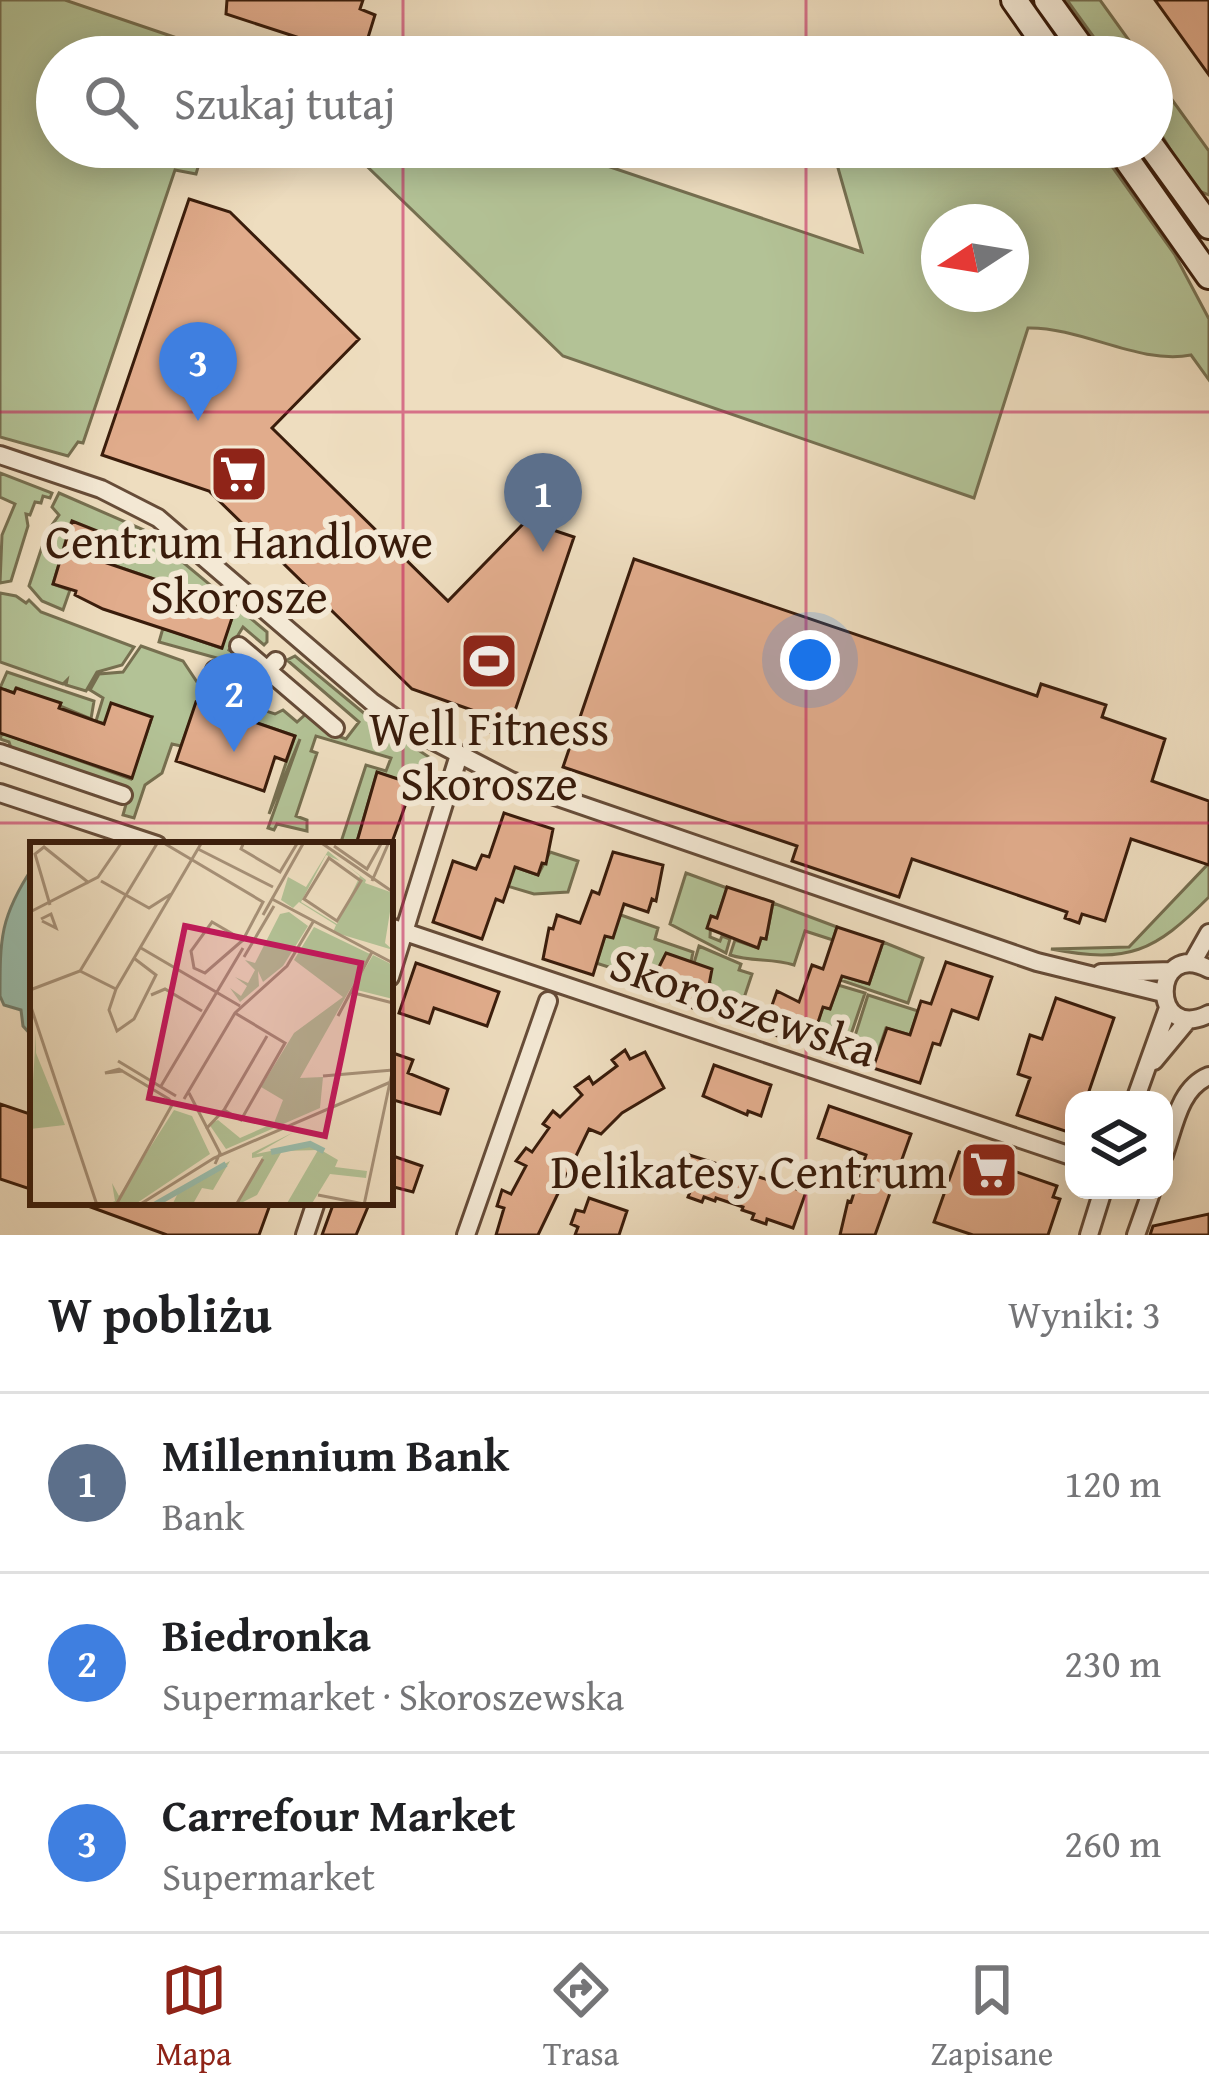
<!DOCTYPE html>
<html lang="pl">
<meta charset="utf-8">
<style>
:root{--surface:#fff;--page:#f2f2f2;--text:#202124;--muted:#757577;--line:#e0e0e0;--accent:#8f2418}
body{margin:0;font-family:"Gentium Book Plus",serif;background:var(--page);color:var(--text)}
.controls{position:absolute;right:36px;bottom:36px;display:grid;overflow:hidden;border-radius:24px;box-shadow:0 6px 30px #0003}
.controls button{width:108px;height:108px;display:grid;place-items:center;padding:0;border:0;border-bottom:3px solid var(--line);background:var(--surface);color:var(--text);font:60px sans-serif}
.compass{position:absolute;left:921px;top:204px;width:108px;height:108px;border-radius:50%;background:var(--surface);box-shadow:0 6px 30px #0003;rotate:258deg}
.you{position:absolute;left:810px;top:660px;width:42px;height:42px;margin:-30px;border:9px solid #fff;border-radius:50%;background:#1a73e8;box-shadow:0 0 0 18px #1a73e833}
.badge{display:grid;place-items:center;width:78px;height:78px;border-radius:50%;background:var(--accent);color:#fff;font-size:39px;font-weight:700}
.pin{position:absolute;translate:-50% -99px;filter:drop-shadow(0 3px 6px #0008)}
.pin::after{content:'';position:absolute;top:63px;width:42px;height:36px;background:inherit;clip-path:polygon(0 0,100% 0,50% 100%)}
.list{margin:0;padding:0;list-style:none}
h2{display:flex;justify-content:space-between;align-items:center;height:156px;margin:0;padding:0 48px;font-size:51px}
h2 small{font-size:39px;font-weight:400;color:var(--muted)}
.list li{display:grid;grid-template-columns:78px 1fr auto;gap:36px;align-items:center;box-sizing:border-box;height:180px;padding:0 48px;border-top:3px solid var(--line)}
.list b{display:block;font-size:45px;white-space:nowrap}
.list p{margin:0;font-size:39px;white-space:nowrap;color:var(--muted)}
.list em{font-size:39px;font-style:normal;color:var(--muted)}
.icon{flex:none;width:66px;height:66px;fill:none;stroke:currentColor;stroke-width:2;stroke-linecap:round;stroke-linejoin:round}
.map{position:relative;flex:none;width:1209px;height:1235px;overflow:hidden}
.search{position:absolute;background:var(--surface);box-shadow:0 6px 30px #0003;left:36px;right:36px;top:36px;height:132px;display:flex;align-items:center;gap:30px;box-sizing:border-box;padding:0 42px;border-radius:66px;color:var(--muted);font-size:45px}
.sheet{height:696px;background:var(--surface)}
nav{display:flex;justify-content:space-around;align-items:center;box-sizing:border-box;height:168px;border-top:3px solid var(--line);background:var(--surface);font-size:33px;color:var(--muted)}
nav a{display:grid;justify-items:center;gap:6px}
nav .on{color:var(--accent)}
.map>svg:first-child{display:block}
.green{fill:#b3c296;stroke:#766f50;stroke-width:3;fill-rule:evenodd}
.water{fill:#9abdac;stroke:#737d6c;stroke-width:3}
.building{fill:#e1ac8c;stroke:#391c0b;stroke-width:3}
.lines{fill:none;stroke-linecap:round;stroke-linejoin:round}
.street-casing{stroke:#664c38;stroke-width:22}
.secondary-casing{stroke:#391c0b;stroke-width:30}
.street{stroke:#f4e9d5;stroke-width:16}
.secondary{stroke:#f4e9d5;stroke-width:24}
.grid{fill:none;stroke:#c2185b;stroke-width:3;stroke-opacity:0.55}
.labels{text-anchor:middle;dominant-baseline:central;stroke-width:12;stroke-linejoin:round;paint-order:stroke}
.poi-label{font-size:48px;fill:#391c0b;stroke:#f4e9d5}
.street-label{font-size:48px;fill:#391c0b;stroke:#f4e9d5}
.inset-river{fill:none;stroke:#9abdac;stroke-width:6}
.inset-road{fill:none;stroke:#a69077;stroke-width:3}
.view{fill:#c2185b;fill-opacity:0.15;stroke:#c2185b;stroke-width:6}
.inset-edge{fill:none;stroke:#391c0b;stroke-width:6}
</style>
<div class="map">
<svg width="1209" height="1235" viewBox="0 0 1209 1235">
<rect width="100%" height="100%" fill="#eeddbf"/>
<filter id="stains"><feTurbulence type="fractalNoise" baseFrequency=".00167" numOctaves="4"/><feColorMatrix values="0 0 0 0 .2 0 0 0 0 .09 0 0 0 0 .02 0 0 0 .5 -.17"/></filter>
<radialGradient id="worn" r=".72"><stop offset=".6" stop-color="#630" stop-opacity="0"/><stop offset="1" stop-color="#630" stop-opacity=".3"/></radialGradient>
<path class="green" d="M 0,0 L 65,0 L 233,57 L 57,57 L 57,147 L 204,147 L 196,174 L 175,170 L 83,443 L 78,442 L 68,456 L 0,437 Z
M 1067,0 L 1100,0 L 1141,57 L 1108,57 Z
M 1152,72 L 1209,151 L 1209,195 L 1194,189 L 1152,119 Z
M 347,147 L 551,147 L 862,252 L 832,147 L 1098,147 L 1175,255 L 1209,319 L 1209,380 L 1191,355 C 1139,365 1082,327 1028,328 L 974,498 L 563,356 ZM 939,222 L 1011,222 L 1011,294 L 939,294 Z
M 0,473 L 52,493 L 50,498 L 43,496 L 41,503 L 35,502 L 30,515 L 26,514 L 28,526 L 11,581 L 0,583 L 2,535 L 15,504 L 0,497 Z
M 59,493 L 144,530 L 267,632 L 267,642 L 264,645 L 243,627 L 229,650 L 246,661 L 242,665 L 159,642 L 163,628 L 221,648 L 232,618 L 202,595 L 101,561 L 110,536 L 71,523 L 53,584 L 70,590 L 63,610 L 42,601 L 29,586 L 47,532 L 59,515 L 52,507 Z
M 0,593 L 16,596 L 26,603 L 29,600 L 41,612 L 134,647 L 122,665 L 97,672 L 86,691 L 66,685 L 67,680 L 63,684 L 0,662 Z
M 141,646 L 183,661 L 203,691 L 275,714 L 283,710 L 297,722 L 307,713 L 332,734 L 346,739 L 359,722 L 287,660 L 295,656 L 371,719 L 432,759 L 426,776 L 411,771 L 406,782 L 377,773 L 356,845 L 341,842 L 366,765 L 386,771 L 391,758 L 316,736 L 311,751 L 317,753 L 296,816 L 307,820 L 307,831 L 277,824 L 274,830 L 268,828 L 300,739 L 269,814 L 295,736 L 197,702 L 181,746 L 172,744 L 162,773 L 145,785 L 134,818 L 123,815 L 130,790 L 11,748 L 9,742 L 0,739 L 2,733 L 131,779 L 152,717 L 104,724 L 96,721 L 103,698 L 90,690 L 99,674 L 123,672 Z
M 7,672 L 94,701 L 91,719 L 17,688 L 14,693 L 0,688 Z
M 550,852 L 578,861 L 568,892 L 534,894 L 504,885 L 515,867 L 538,875 Z
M 1209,863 L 1209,897 C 1154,952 1129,964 1051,949 L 1129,947 Z
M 686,873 L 727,888 L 717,918 L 711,917 L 710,937 L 720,941 L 722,936 L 730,939 L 726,953 L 670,924 Z
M 773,903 L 837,927 L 833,940 L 805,931 L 794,965 C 772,958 752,962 730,955 L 735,940 L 758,948 L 761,938 L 766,939 Z
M 618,914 L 658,928 L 655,939 L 693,952 L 691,962 L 666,954 L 652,981 L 596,963 L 605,936 L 613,937 Z
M 883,942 L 923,958 L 908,1003 L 840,980 L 842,976 L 869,984 Z
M 699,946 L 741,964 L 739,970 L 752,974 L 740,1010 L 707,999 L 711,984 L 694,963 Z
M 838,985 L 865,993 L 847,1046 L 813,1035 L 823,1007 L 830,1009 Z
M 868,995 L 918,1011 L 910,1035 L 886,1028 L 877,1055 L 860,1050 L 861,1045 L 853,1042 Z"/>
<path class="water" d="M 33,867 L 33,1037 L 23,1026 L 21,1010 L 4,1005 L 0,996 C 0,938 0,917 33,867 Z"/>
<path class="building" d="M 227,0 L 363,0 L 360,9 L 375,15 L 362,57 L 358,57 L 226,14 Z
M 1155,0 L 1209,0 L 1209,75 Z
M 189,199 L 230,212 L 359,339 L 272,428 L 448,601 L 526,521 L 574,537 L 506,737 L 478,728 L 483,714 L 412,689 L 209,491 L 102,455 Z
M 72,521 L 110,536 L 101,561 L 207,597 L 232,618 L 222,648 L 103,609 L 75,595 L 76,591 L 53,584 Z
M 634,559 L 1037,696 L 1041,684 L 1106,705 L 1102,717 L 1165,739 L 1152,781 L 1209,801 L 1209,865 L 1131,839 L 1105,921 L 1082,914 L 1079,923 L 1065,918 L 1067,912 L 912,859 L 899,897 L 792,861 L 797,846 L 563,767 Z
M 0,688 L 14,693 L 16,688 L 61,703 L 59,708 L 104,724 L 111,703 L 152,717 L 132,778 L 0,733 Z
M 196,702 L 295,736 L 286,761 L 275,757 L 264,791 L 176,761 Z
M 377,772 L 413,784 L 391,845 L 356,845 Z
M 504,813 L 553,829 L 546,864 L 542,863 L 538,875 L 515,867 L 503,902 L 496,899 L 482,939 L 433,922 L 453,861 L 476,869 L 482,855 L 489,857 Z
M 613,852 L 663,865 L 656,901 L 652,899 L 648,912 L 624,904 L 613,938 L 605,936 L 593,975 L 543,959 L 549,928 L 553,929 L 557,915 L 580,923 L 592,891 L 599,894 Z
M 727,887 L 773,902 L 766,939 L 761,938 L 758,948 L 707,928 L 711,916 L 717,918 Z
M 837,927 L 883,942 L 869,984 L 842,976 L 830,1009 L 823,1007 L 810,1047 L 763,1031 L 777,991 L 799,1002 L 812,965 L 823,969 Z
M 666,953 L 712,969 L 706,1001 L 702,1000 L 699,1010 L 652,995 L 656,982 L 652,981 Z
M 946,962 L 992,977 L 978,1019 L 952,1010 L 940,1045 L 933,1043 L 920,1083 L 873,1068 L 887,1028 L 910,1035 L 921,1001 L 931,1004 Z
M 416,963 L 499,992 L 487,1026 L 434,1008 L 429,1023 L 399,1013 Z
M 1056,998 L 1114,1018 L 1086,1100 L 1074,1100 L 1074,1134 L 1017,1115 L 1030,1078 L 1018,1074 L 1030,1035 L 1042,1039 Z
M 625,1050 L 630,1059 L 645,1052 L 664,1088 L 622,1113 L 601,1134 L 589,1129 L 538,1235 L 496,1235 L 504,1208 L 497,1206 L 502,1190 L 511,1194 L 526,1166 L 516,1161 L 526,1148 L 532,1152 L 549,1128 L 543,1124 L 553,1111 L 560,1117 L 582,1095 L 575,1087 L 589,1077 L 593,1084 L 617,1066 L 612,1060 Z
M 390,1052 L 413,1060 L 408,1073 L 448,1089 L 440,1114 L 390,1099 Z
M 714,1065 L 771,1085 L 761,1116 L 748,1111 L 747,1115 L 703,1096 Z
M 0,1104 L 33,1115 L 33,1190 L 0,1179 Z
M 829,1106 L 911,1134 L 875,1235 L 840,1235 L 848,1201 L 851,1202 L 866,1155 L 818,1138 Z
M 959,1152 L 1057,1186 L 1053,1197 L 1060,1199 L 1048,1235 L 973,1235 L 934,1222 Z
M 683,1153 L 806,1192 L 793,1228 L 767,1219 L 766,1224 L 752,1219 L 754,1214 L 742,1210 L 743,1207 L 716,1198 L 715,1201 L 704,1197 L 702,1202 L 688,1197 L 690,1192 L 683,1186 L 669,1181 Z
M 390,1155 L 422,1166 L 413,1192 L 390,1186 Z
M 589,1198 L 627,1211 L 619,1235 L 575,1235 L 578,1227 L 571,1224 L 576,1210 L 584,1212 Z
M 77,1202 L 271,1202 L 259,1235 L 167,1235 Z
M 334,1202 L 370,1202 L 356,1235 L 322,1235 Z
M 1209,1214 L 1209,1235 L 1150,1235 L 1153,1226 Z"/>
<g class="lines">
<g class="street-casing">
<path id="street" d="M 0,455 L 101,489 L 158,518 L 372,702 L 411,729 L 511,781 L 1037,962 L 1163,993
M 239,646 L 335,728
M 215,670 C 240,677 257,683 276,661
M 0,753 L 123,795
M 0,793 L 157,845
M 390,927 L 1074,1157
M 1192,963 L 1209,933
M 1209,969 C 1151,938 1149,1044 1209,1014
M 1101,973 L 1172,971
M 390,977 L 459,755
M 1154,1061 L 1188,1020
M 1135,1100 L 1168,1008
M 1164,1155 C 1174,1127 1179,1088 1209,1076
M 305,1235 L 316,1202
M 466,1235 L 548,1001
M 1089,1235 L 1103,1190
M 1136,1235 L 1152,1190"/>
</g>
<g class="secondary-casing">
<path id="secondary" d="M 1014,0 L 1054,57
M 1047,0 L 1088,57
M 1118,147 L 1209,276
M 1152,147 L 1209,226"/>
</g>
<use href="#street" class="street"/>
<use href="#secondary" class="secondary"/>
</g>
<path class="grid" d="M 403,0 L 403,57M 806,0 L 806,57M 403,147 L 403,1235M 806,147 L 806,1235M 0,412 L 1209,412M 0,823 L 1209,823"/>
<defs>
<g id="supermarket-square" transform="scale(3)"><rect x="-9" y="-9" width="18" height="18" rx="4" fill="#8f2418" stroke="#f4e9d5"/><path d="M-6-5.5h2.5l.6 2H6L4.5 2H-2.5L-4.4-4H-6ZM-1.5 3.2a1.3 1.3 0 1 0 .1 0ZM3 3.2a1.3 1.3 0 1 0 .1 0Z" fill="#fff"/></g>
<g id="stadium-square" transform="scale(3)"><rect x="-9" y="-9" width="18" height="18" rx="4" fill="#8f2418" stroke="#f4e9d5"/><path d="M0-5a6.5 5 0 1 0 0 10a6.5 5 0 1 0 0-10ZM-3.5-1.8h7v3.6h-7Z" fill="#fff"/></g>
</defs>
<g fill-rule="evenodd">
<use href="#supermarket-square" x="239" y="474"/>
<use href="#stadium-square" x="489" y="661"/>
<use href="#supermarket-square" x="989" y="1170"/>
</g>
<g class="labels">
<g class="poi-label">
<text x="239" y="540">Centrum Handlowe<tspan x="239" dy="55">Skorosze</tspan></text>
<text x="489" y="727">Well Fitness<tspan x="489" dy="55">Skorosze</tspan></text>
<text x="947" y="1170" text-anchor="end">Delikatesy Centrum</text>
</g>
<g class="street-label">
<text transform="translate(744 1006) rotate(19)">Skoroszewska</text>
</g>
</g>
<g transform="translate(30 842)">
<rect width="363" height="363" fill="#eeddbf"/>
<path d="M 298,9 L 310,19 L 296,13 L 271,60 L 307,82 L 330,34 L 314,21 L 336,38 L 335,41 L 363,51 L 355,101 L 363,108 L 303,90 L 306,83 L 269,60 L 263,66 L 251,58 L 258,35 L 276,45 ZM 259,70 L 278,84 L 253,124 L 233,140 L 228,129 L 229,144 L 210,160 L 200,146 L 211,154 L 217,144 L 205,135 L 218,141 L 225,128 L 215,118 L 225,121 L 250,72 ZM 284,85 L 340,112 L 270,236 L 293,235 L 290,266 L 196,307 L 179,282 L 188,278 L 210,296 L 244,281 L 253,258 L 231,245 L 264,191 L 313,155 L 264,118 ZM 343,113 L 363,123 L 363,157 L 323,147 ZM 6,191 L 6,211 L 35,283 L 0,287 ZM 144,268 L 162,274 L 180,312 L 104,363 L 76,363 L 85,359 L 82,341 L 89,354 ZM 264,290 L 226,312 L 279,301 L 308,318 L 305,325 L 337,329 L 336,336 L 300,332 L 281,363 L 256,363 L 288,308 L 252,309 L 227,353 L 207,363 L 233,314 L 222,316 L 222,311 ZM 200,319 L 183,348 L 172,346 L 163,362 L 143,361 L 149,349 L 121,363 Z" fill="#b3c296"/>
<path class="inset-river" d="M 241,310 L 280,302 L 294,309M 124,363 L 196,322"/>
<path class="inset-road" d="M 132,0 L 233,60 L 213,98 L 182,80 L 161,109 L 164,126 L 175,131 L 213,98M 214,0 L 211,7 L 250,30 L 268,0M 290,0 L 363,50M 304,4 L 337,27 L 352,0M 168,7 L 243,45M 299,16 L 331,39 L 307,79 L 274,57 ZM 71,39 L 119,66 L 141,52M 342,39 L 359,0M 242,57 L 363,121M 20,63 L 5,12 L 14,5 L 59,41M 0,70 L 68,35 L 92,0M 233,73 L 274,0M 11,77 L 21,72 L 26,86 L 12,79M 111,106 L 210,164M 214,115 L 244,64M 50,129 L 86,147 L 172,0M 86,147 L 79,168 L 87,189 L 104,177 L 126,133 L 105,117M 0,148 L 50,129 L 128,0M 320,150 L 363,161M 121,153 L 135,147 L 172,169M 0,162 L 67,363M 308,174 L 342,110M 88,219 L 146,254M 293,234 L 363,228M 131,244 L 213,106M 159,251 L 190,311 L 185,322M 154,257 L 205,171 L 257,124 L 283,80M 194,268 L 237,194M 176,287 L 194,268 L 211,278 L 255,201 L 205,171M 288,353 L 334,362M 86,363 L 142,263 L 139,257 L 89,227 L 75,231 L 93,229M 109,363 L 184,316 L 363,239M 206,363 L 233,317M 334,363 L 363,226"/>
<path class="view" d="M 155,84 L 331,121 L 295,294 L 119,256 Z"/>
<rect width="363" height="363" class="inset-edge"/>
</g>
<rect width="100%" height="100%" filter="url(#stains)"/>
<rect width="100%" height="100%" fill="url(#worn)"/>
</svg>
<div class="controls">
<button><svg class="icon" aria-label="layers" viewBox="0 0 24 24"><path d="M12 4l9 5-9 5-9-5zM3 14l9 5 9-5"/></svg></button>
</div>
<svg class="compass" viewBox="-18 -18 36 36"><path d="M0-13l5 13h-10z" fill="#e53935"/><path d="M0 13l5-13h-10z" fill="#757577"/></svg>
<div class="you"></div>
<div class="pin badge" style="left:543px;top:552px;background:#5c6f8a">1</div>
<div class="pin badge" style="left:234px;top:752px;background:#3f7fe0">2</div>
<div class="pin badge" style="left:198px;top:421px;background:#3f7fe0">3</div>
<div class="search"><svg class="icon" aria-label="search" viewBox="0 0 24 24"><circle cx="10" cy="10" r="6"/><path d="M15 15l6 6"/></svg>Szukaj tutaj</div>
</div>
<section class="sheet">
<h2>W pobliżu<small>Wyniki: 3</small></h2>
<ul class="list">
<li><span class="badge" style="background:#5c6f8a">1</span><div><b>Millennium Bank</b><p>Bank</p></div><em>120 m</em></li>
<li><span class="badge" style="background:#3f7fe0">2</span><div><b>Biedronka</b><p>Supermarket · Skoroszewska</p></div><em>230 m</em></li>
<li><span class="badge" style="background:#3f7fe0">3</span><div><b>Carrefour Market</b><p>Supermarket</p></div><em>260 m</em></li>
</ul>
</section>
<nav>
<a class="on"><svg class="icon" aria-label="map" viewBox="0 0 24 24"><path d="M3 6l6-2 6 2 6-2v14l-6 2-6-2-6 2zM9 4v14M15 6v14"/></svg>Mapa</a>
<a><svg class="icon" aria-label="directions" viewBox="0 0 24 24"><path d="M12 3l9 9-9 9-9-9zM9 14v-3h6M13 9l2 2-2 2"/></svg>Trasa</a>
<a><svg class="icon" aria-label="saved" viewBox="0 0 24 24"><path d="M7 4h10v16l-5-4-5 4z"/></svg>Zapisane</a>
</nav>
